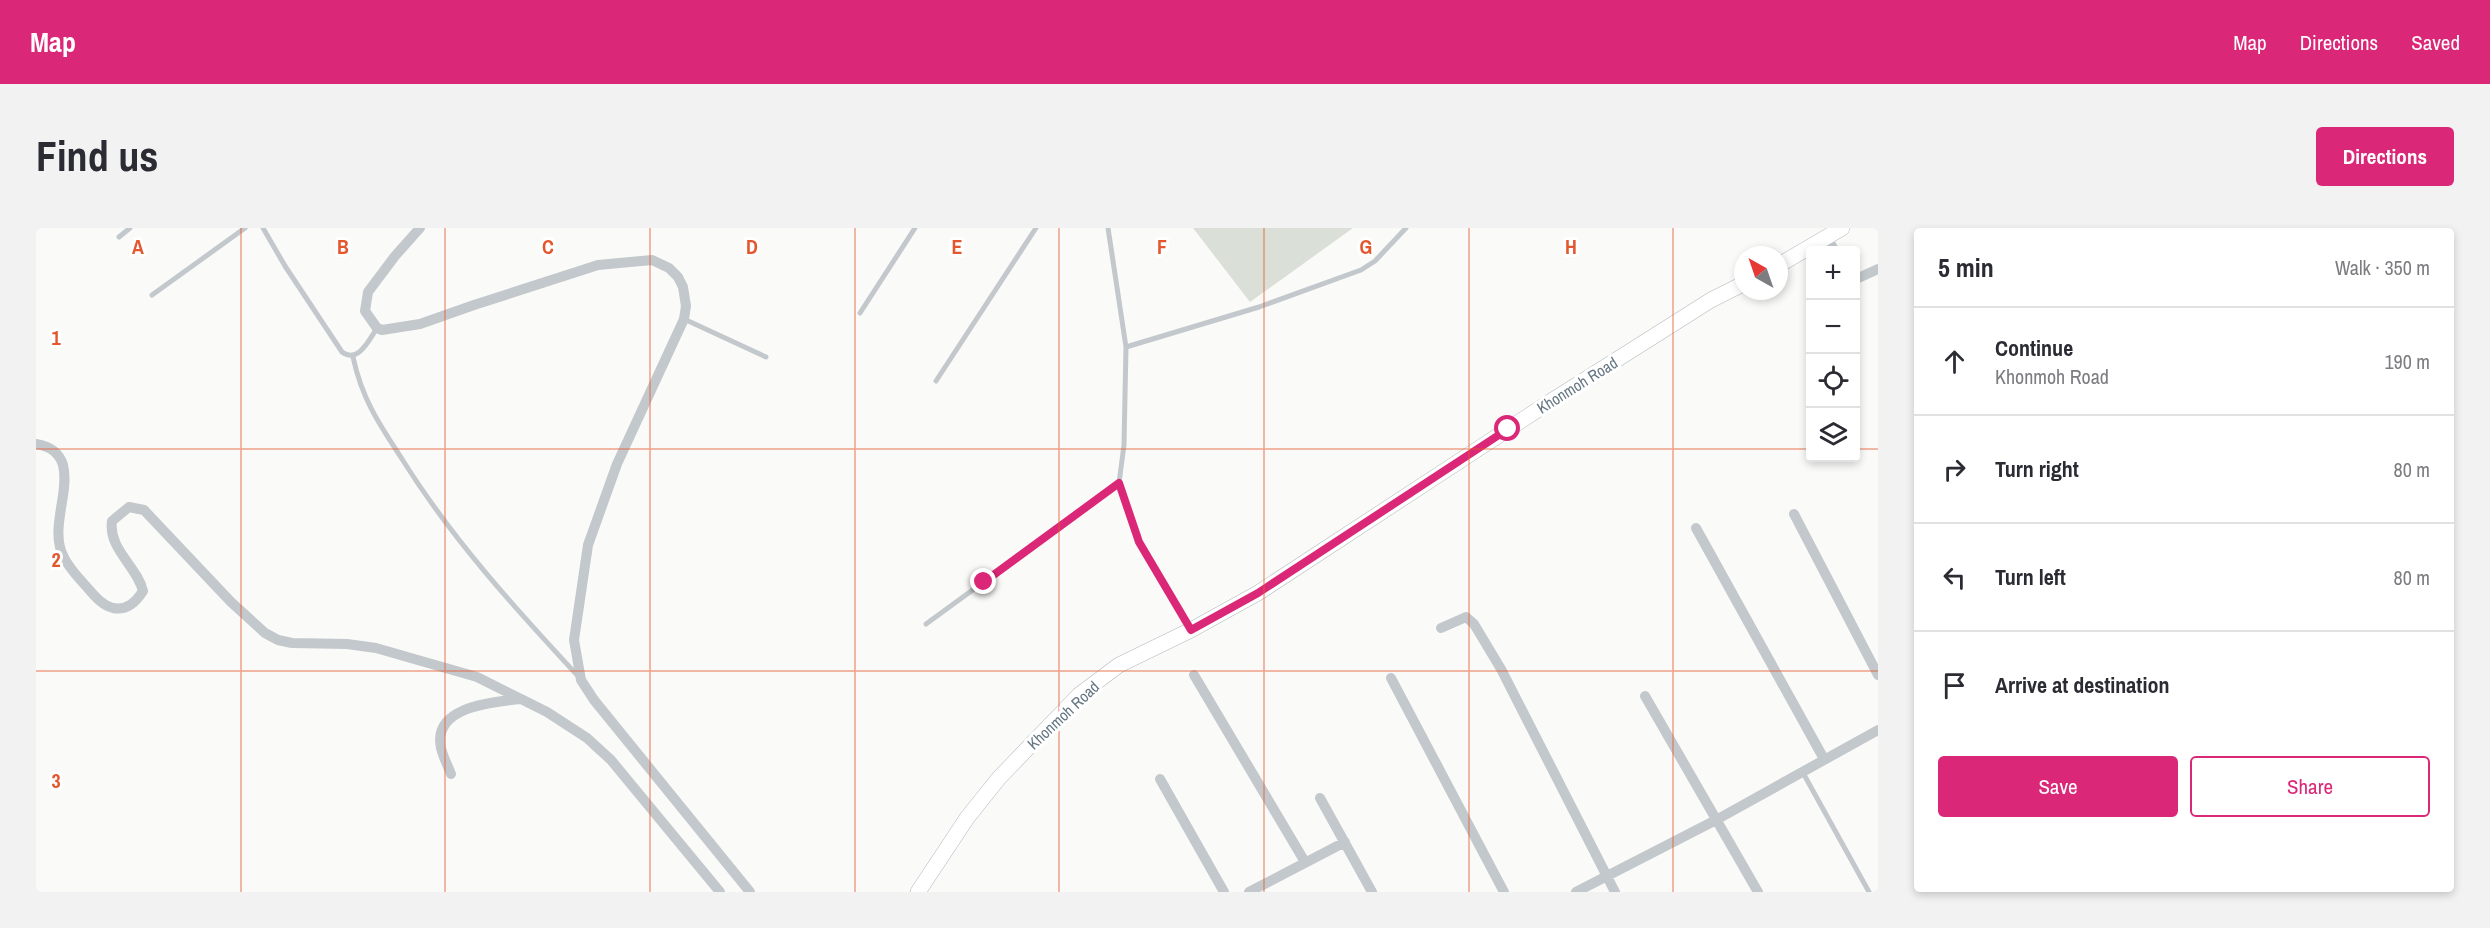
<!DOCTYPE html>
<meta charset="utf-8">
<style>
:root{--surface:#fff;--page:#f2f2f3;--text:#2b2b33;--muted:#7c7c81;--line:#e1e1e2;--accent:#db2777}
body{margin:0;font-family:"Archivo Narrow",sans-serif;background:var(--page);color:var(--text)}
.controls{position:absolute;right:18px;top:18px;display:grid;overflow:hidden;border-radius:6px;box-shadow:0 3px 9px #0003}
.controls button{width:54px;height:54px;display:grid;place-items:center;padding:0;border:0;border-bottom:2px solid var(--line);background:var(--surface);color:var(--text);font:30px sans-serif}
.compass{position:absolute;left:1698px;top:18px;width:54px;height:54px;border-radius:50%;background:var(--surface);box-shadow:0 3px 9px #0003;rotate:320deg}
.stop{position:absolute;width:18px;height:18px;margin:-14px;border:4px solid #db2777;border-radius:50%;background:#fff}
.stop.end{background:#db2777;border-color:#fff;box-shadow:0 2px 6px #0008}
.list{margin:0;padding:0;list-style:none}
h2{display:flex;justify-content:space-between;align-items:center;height:78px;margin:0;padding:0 24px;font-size:26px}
h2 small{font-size:20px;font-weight:400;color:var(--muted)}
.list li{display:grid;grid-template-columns:39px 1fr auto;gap:18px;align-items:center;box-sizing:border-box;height:108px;padding:0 24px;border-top:2px solid var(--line)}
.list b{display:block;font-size:22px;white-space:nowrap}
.list p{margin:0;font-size:20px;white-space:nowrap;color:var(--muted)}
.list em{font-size:20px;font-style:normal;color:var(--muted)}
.actions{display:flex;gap:12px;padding:18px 24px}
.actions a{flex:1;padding:14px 0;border:2px solid var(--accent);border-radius:6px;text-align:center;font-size:21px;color:var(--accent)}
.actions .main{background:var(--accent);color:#fff}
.icon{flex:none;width:33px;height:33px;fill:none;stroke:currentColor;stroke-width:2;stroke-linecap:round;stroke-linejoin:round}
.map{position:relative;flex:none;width:1842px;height:664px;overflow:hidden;border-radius:6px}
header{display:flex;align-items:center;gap:36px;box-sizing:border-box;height:84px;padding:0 30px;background:var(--accent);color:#fff}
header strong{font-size:28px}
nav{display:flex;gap:33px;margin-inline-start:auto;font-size:21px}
.intro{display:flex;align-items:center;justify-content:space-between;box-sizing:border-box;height:144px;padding:0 36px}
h1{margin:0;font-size:42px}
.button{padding:15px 27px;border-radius:6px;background:var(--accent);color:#fff;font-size:21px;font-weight:700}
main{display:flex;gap:36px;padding:0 36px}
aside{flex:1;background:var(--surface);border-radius:6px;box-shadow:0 3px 9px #0003}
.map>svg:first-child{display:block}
.garden{fill:#dadfd7}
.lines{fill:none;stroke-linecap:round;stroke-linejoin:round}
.secondary-casing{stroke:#b3babf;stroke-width:16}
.lane{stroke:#c3c8cc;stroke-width:5}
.street{stroke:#c3c8cc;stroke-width:10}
.secondary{stroke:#fff;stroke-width:15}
.route{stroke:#db2777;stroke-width:8}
.grid{fill:none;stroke:#e4572e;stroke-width:1.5;stroke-opacity:0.55}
.labels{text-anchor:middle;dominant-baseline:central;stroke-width:6;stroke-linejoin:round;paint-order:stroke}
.street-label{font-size:16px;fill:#657683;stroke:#fff}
.grid-label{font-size:20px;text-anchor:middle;font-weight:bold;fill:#e4572e;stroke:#fff;stroke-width:6;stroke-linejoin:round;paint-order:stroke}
</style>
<header>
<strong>Map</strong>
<nav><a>Map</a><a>Directions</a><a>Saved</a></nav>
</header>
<div class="intro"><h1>Find us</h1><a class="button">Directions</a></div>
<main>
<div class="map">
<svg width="1842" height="664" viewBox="0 0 1842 664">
<rect width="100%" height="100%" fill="#fafaf8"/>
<path class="garden" d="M 1157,0 L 1317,0 L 1214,74 Z"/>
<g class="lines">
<g class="secondary-casing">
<path id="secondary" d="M 1743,37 L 1806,0
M 882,664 L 931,590 L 963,550 L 1043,467 L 1083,437 L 1155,402 L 1222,365 L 1509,177 L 1675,72 L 1707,56"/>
</g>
<path class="lane" d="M 227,0 L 249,38 L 306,124 C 322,136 333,112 341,100
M 1072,0 L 1090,119 L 1088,217 L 1083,255 L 1103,314 L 1154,400
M 83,9 L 94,0
M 116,67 L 209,0
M 824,85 L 879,0
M 648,91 L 730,129
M 1090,119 L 1223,79 L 1325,42 L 1339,33 L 1370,0
M 317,129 C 326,171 343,196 366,231 C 416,311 478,379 542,448
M 900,153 L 1000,0
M 890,396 L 1083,255
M 1766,543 L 1833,664"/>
<path class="street" d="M 384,0 L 359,28 L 332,64 L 329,83 L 341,100 L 346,102 L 384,96 L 438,77 L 562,37 L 616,32 L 633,40 L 642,49 L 647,59 L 650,78 L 648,91 L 581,236 L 552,317 L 538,412 L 545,452 L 558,472 L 714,664
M 1791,9 L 1798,22
M 1820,51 L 1842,41
M 0,216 C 13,218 23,224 27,237 C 30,249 28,262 26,274 C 19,316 20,325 49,357 C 57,366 65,377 77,380 C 91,383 100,374 107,363 C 101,338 72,321 76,293 L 93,279 L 108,282 L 195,374 L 229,405 L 242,412 L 256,415 L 311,416 L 340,420 L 441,449 L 511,484 L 551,510 L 575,532 L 684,664
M 1758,286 L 1842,447
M 1660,300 L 1788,531
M 1405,400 L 1430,389 L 1438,396 L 1465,441 L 1579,664
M 1158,447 L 1269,634
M 1355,450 L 1468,664
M 1609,468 L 1722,664
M 415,546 C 412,538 407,529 405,520 C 396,478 458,474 484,471
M 1124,551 L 1188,664
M 1284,570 L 1336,664
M 1213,664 L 1309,614
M 1540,664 L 1680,592 L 1842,502"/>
<use href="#secondary" class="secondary"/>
</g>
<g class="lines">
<path class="route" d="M 948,354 L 1083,255 L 1103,314 L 1155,402 L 1222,365 L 1472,201"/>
</g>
<path class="grid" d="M 205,0 L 205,664M 409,0 L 409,664M 614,0 L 614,664M 819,0 L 819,664M 1023,0 L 1023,664M 1228,0 L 1228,664M 1433,0 L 1433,664M 1637,0 L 1637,664M 0,221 L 1774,221M 1820,221 L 1842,221M 0,443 L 1842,443"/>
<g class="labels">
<g class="street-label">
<text transform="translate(1541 157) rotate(-32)">Khonmoh Road</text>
<text transform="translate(1027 487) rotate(-43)">Khonmoh Road</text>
</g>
</g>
<g class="grid-label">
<text x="102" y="26">A</text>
<text x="307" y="26">B</text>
<text x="512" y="26">C</text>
<text x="716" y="26">D</text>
<text x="921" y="26">E</text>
<text x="1126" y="26">F</text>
<text x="1330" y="26">G</text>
<text x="1535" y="26">H</text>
<text x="20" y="117">1</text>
<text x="20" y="339">2</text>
<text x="20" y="560">3</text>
</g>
</svg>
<div class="controls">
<button>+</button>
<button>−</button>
<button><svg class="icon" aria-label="locate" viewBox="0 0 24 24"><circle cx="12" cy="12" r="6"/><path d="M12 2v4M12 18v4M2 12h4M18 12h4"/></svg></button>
<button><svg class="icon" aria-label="layers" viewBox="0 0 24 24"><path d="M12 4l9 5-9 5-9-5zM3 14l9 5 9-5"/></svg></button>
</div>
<svg class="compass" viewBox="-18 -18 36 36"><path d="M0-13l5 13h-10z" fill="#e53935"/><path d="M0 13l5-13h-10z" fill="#7c7c81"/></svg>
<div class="stop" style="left:1472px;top:201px"></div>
<div class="stop end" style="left:948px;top:354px"></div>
</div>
<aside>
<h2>5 min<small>Walk · 350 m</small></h2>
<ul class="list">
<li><svg class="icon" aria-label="ahead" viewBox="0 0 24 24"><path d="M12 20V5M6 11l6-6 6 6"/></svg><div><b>Continue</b><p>Khonmoh Road</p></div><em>190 m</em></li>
<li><svg class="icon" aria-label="right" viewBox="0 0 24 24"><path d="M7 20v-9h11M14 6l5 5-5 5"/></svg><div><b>Turn right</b></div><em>80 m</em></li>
<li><svg class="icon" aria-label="left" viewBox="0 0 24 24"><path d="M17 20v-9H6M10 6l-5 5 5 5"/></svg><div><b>Turn left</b></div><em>80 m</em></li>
<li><svg class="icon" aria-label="arrive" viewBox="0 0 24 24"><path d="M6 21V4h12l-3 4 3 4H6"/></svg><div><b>Arrive at destination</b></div></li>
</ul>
<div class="actions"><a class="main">Save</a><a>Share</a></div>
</aside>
</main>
